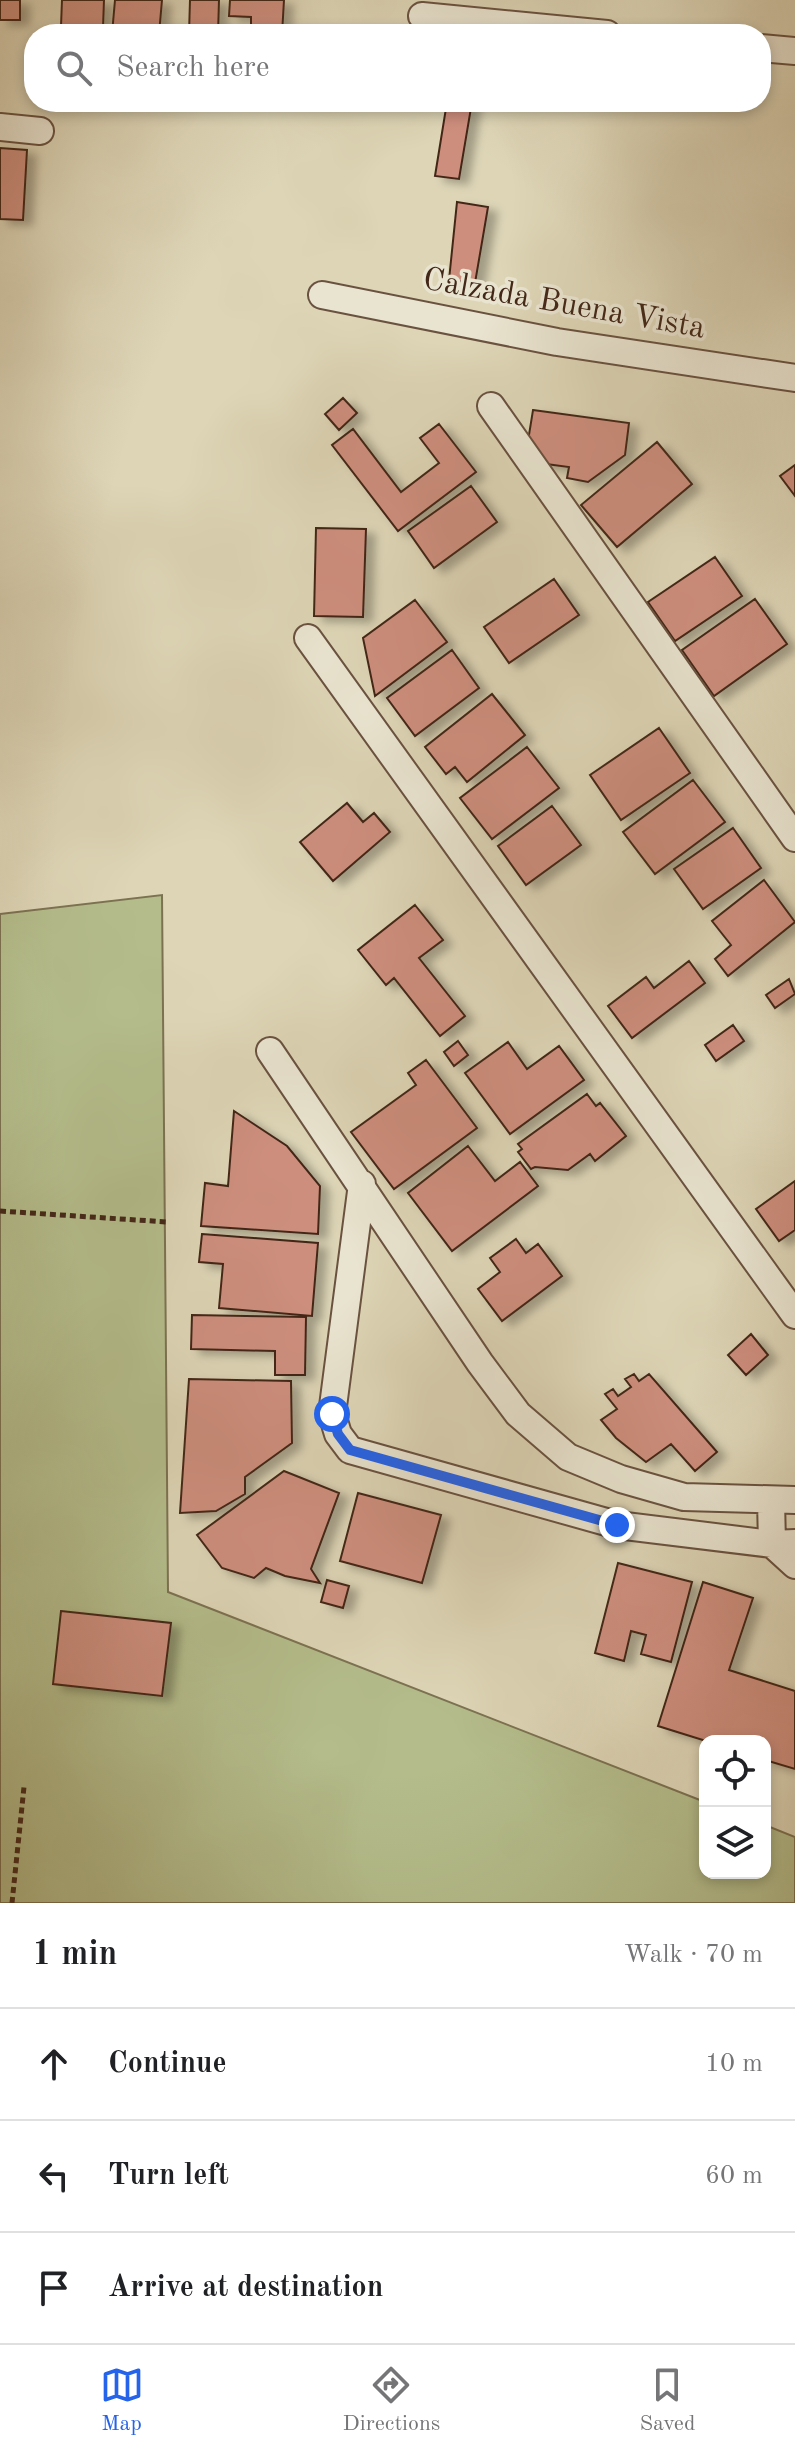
<!DOCTYPE html>
<meta charset="utf-8">
<style>
:root{--surface:#fff;--page:#f6f6f6;--text:#202124;--muted:#757577;--line:#e0e0e0;--accent:#2563eb}
body{margin:0;font-family:"Old Standard TT",serif;background:var(--page);color:var(--text)}
.controls{position:absolute;right:24px;bottom:24px;display:grid;overflow:hidden;border-radius:16px;box-shadow:0 4px 12px #0003}
.controls button{width:72px;height:72px;display:grid;place-items:center;padding:0;border:0;border-bottom:2px solid var(--line);background:var(--surface);color:var(--text);font:40px sans-serif}
.stop{position:absolute;width:24px;height:24px;margin:-18px;border:6px solid #2563eb;border-radius:50%;background:#fff}
.stop.end{background:#2563eb;border-color:#fff;box-shadow:0 2px 8px #0008}
.list{margin:0;padding:0;list-style:none}
h2{display:flex;justify-content:space-between;align-items:center;height:104px;margin:0;padding:0 32px;font-size:34px}
h2 small{font-size:26px;font-weight:400;color:var(--muted)}
.list li{display:grid;grid-template-columns:52px 1fr auto;gap:24px;align-items:center;box-sizing:border-box;height:112px;padding:0 32px;border-top:2px solid var(--line)}
.list b{display:block;font-size:30px;white-space:nowrap}
.list em{font-size:26px;font-style:normal;color:var(--muted)}
.icon{flex:none;width:44px;height:44px;fill:none;stroke:currentColor;stroke-width:2;stroke-linecap:round;stroke-linejoin:round}
.map{position:relative;flex:none;width:795px;height:1903px;overflow:hidden}
.search{position:absolute;background:var(--surface);box-shadow:0 4px 12px #0003;left:24px;right:24px;top:24px;height:88px;display:flex;align-items:center;gap:20px;box-sizing:border-box;padding:0 28px;border-radius:32px;color:var(--muted);font-size:30px}
.sheet{height:440px;background:var(--surface)}
nav{display:flex;justify-content:space-around;align-items:center;box-sizing:border-box;height:112px;border-top:2px solid var(--line);background:var(--surface);font-size:22px;color:var(--muted)}
nav a{display:grid;justify-items:center;gap:4px}
nav .on{color:var(--accent)}
.map>svg:first-child{display:block}
.green{fill:#b4bc8b;stroke:#7c7252;stroke-width:2}
.building{fill:#cd8e7d;stroke:#432718;stroke-width:2;filter:url(#shadow)}
.lines{fill:none;stroke-linecap:round;stroke-linejoin:round}
.minor-casing{stroke:#6a5240;stroke-width:30}
.path{stroke:#432718;stroke-width:5;stroke-dasharray:6 4;stroke-linecap:butt}
.minor{stroke:#e9e4d0;stroke-width:26}
.route{stroke:#2563eb;stroke-width:10}
.labels{text-anchor:middle;dominant-baseline:central;stroke-width:7;stroke-linejoin:round;paint-order:stroke}
.street-label{font-size:32px;fill:#432718;stroke:#e9e4d0}
</style>
<div class="map">
<svg width="795" height="1903" viewBox="0 0 795 1903">
<defs>
<filter id="shadow"><feDropShadow dx="9" dy="5" stdDeviation="4" flood-color="#0004"/></filter>
</defs>
<rect width="100%" height="100%" fill="#ddd5b6"/>
<filter id="stains"><feTurbulence type="fractalNoise" baseFrequency=".0025" numOctaves="4"/><feColorMatrix values="0 0 0 0 .2 0 0 0 0 .09 0 0 0 0 .02 0 0 0 .5 -.17"/></filter>
<radialGradient id="worn" r=".72"><stop offset=".6" stop-color="#630" stop-opacity="0"/><stop offset="1" stop-color="#630" stop-opacity=".3"/></radialGradient>
<path class="green" d="M 162,895 L 168,1592 L 705,1802 L 705,1873 L 765,1873 L 765,1825 L 795,1837 L 795,1903 L 0,1903 L 0,914 Z"/>
<path class="building" d="M 0,0 L 20,0 L 20,20 L 0,20 Z
M 62,0 L 104,0 L 103,27 L 61,26 Z
M 115,0 L 162,0 L 159,34 L 112,34 Z
M 190,0 L 219,0 L 218,34 L 189,34 Z
M 230,0 L 284,0 L 282,34 L 251,34 L 251,17 L 229,16 Z
M 447,102 L 472,102 L 459,179 L 435,176 Z
M 0,148 L 27,150 L 23,220 L 0,219 Z
M 457,202 L 488,207 L 475,283 L 449,280 Z
M 343,398 L 357,413 L 339,430 L 325,414 Z
M 533,410 L 629,423 L 625,455 L 588,482 L 567,478 L 569,467 L 539,463 L 528,441 Z
M 439,424 L 476,472 L 398,531 L 332,445 L 353,429 L 401,492 L 439,463 L 420,438 Z
M 657,442 L 692,484 L 617,547 L 581,505 Z
M 795,465 L 795,496 L 780,476 Z
M 471,486 L 497,522 L 434,568 L 408,531 Z
M 316,528 L 366,529 L 363,617 L 314,616 Z
M 715,557 L 742,596 L 675,641 L 648,602 Z
M 554,579 L 579,615 L 509,663 L 484,627 Z
M 755,599 L 787,644 L 714,696 L 682,650 Z
M 415,600 L 447,642 L 375,696 L 363,638 Z
M 452,650 L 479,688 L 415,736 L 387,698 Z
M 492,694 L 525,735 L 467,782 L 455,767 L 446,774 L 425,747 Z
M 659,728 L 690,773 L 621,820 L 590,775 Z
M 527,747 L 559,788 L 492,839 L 460,798 Z
M 693,780 L 725,822 L 655,874 L 623,832 Z
M 347,803 L 363,822 L 374,813 L 390,832 L 333,881 L 300,842 Z
M 552,806 L 581,845 L 526,885 L 498,846 Z
M 733,828 L 761,868 L 703,909 L 674,869 Z
M 764,880 L 795,922 L 728,976 L 715,959 L 731,945 L 712,921 Z
M 415,905 L 443,940 L 419,958 L 465,1016 L 440,1036 L 394,978 L 386,985 L 358,950 Z
M 689,961 L 705,983 L 632,1038 L 608,1006 L 646,977 L 654,988 Z
M 789,979 L 795,994 L 775,1008 L 766,995 Z
M 733,1025 L 744,1041 L 716,1061 L 705,1045 Z
M 458,1041 L 468,1055 L 454,1066 L 444,1052 Z
M 508,1042 L 527,1069 L 559,1046 L 584,1080 L 510,1134 L 465,1073 Z
M 426,1060 L 477,1128 L 394,1189 L 351,1132 L 416,1085 L 408,1073 Z
M 587,1094 L 596,1106 L 600,1103 L 626,1136 L 595,1161 L 590,1154 L 568,1170 L 535,1167 L 531,1169 L 518,1152 L 522,1149 L 518,1144 Z
M 234,1111 L 287,1146 L 320,1186 L 318,1234 L 201,1226 L 205,1183 L 228,1186 Z
M 468,1146 L 495,1181 L 520,1162 L 538,1186 L 452,1251 L 408,1193 Z
M 795,1181 L 795,1230 L 779,1241 L 756,1209 Z
M 202,1234 L 318,1243 L 312,1316 L 219,1308 L 223,1264 L 199,1262 Z
M 516,1239 L 526,1253 L 538,1244 L 562,1276 L 502,1321 L 478,1289 L 500,1272 L 490,1258 Z
M 192,1315 L 306,1317 L 305,1375 L 275,1375 L 275,1351 L 191,1349 Z
M 751,1334 L 768,1355 L 746,1375 L 728,1355 Z
M 634,1374 L 639,1381 L 649,1374 L 717,1452 L 695,1471 L 671,1444 L 646,1462 L 616,1438 L 601,1420 L 617,1409 L 605,1394 L 613,1389 L 618,1396 L 631,1387 L 625,1379 Z
M 189,1379 L 291,1381 L 292,1443 L 245,1477 L 245,1494 L 216,1511 L 180,1513 Z
M 284,1471 L 339,1493 L 311,1569 L 320,1583 L 285,1576 L 266,1568 L 254,1578 L 222,1568 L 197,1535 Z
M 358,1493 L 441,1515 L 422,1583 L 340,1561 Z
M 618,1563 L 692,1582 L 671,1662 L 641,1654 L 646,1635 L 631,1631 L 624,1661 L 595,1653 Z
M 327,1580 L 349,1586 L 343,1608 L 321,1602 Z
M 703,1582 L 753,1598 L 729,1670 L 795,1691 L 795,1769 L 765,1760 L 765,1741 L 706,1741 L 658,1726 Z
M 61,1611 L 171,1623 L 162,1696 L 53,1684 Z"/>
<g class="lines">
<g class="minor-casing">
<path id="minor" d="M 422,16 L 607,34
M 761,48 L 795,51
M 0,127 L 40,131
M 322,295 L 557,342 L 795,378
M 491,406 L 795,838
M 308,638 L 795,1315
M 270,1051 L 480,1363 L 518,1414 L 568,1457 L 621,1479 L 684,1497 L 795,1500
M 362,1184 L 332,1414 L 338,1434 L 350,1450 L 617,1525 L 772,1544 L 795,1543
M 771,1500 L 772,1544 L 795,1565"/>
</g>
<path class="path" d="M 0,1211 L 167,1222
M 12,1903 L 24,1787"/>
<use href="#minor" class="minor"/>
</g>
<g class="lines">
<path class="route" d="M 332,1414 L 338,1434 L 350,1450 L 617,1525"/>
</g>
<g class="labels">
<g class="street-label">
<text transform="translate(564 305) rotate(10)">Calzada Buena Vista</text>
</g>
</g>
<rect width="100%" height="100%" filter="url(#stains)"/>
<rect width="100%" height="100%" fill="url(#worn)"/>
</svg>
<div class="controls">
<button><svg class="icon" aria-label="locate" viewBox="0 0 24 24"><circle cx="12" cy="12" r="6"/><path d="M12 2v4M12 18v4M2 12h4M18 12h4"/></svg></button>
<button><svg class="icon" aria-label="layers" viewBox="0 0 24 24"><path d="M12 4l9 5-9 5-9-5zM3 14l9 5 9-5"/></svg></button>
</div>
<div class="stop" style="left:332px;top:1414px"></div>
<div class="stop end" style="left:617px;top:1525px"></div>
<div class="search"><svg class="icon" aria-label="search" viewBox="0 0 24 24"><circle cx="10" cy="10" r="6"/><path d="M15 15l6 6"/></svg>Search here</div>
</div>
<section class="sheet">
<h2>1 min<small>Walk · 70 m</small></h2>
<ul class="list">
<li><svg class="icon" aria-label="ahead" viewBox="0 0 24 24"><path d="M12 20V5M6 11l6-6 6 6"/></svg><div><b>Continue</b></div><em>10 m</em></li>
<li><svg class="icon" aria-label="left" viewBox="0 0 24 24"><path d="M17 20v-9H6M10 6l-5 5 5 5"/></svg><div><b>Turn left</b></div><em>60 m</em></li>
<li><svg class="icon" aria-label="arrive" viewBox="0 0 24 24"><path d="M6 21V4h12l-3 4 3 4H6"/></svg><div><b>Arrive at destination</b></div></li>
</ul>
</section>
<nav>
<a class="on"><svg class="icon" aria-label="map" viewBox="0 0 24 24"><path d="M3 6l6-2 6 2 6-2v14l-6 2-6-2-6 2zM9 4v14M15 6v14"/></svg>Map</a>
<a><svg class="icon" aria-label="directions" viewBox="0 0 24 24"><path d="M12 3l9 9-9 9-9-9zM9 14v-3h6M13 9l2 2-2 2"/></svg>Directions</a>
<a><svg class="icon" aria-label="saved" viewBox="0 0 24 24"><path d="M7 4h10v16l-5-4-5 4z"/></svg>Saved</a>
</nav>
